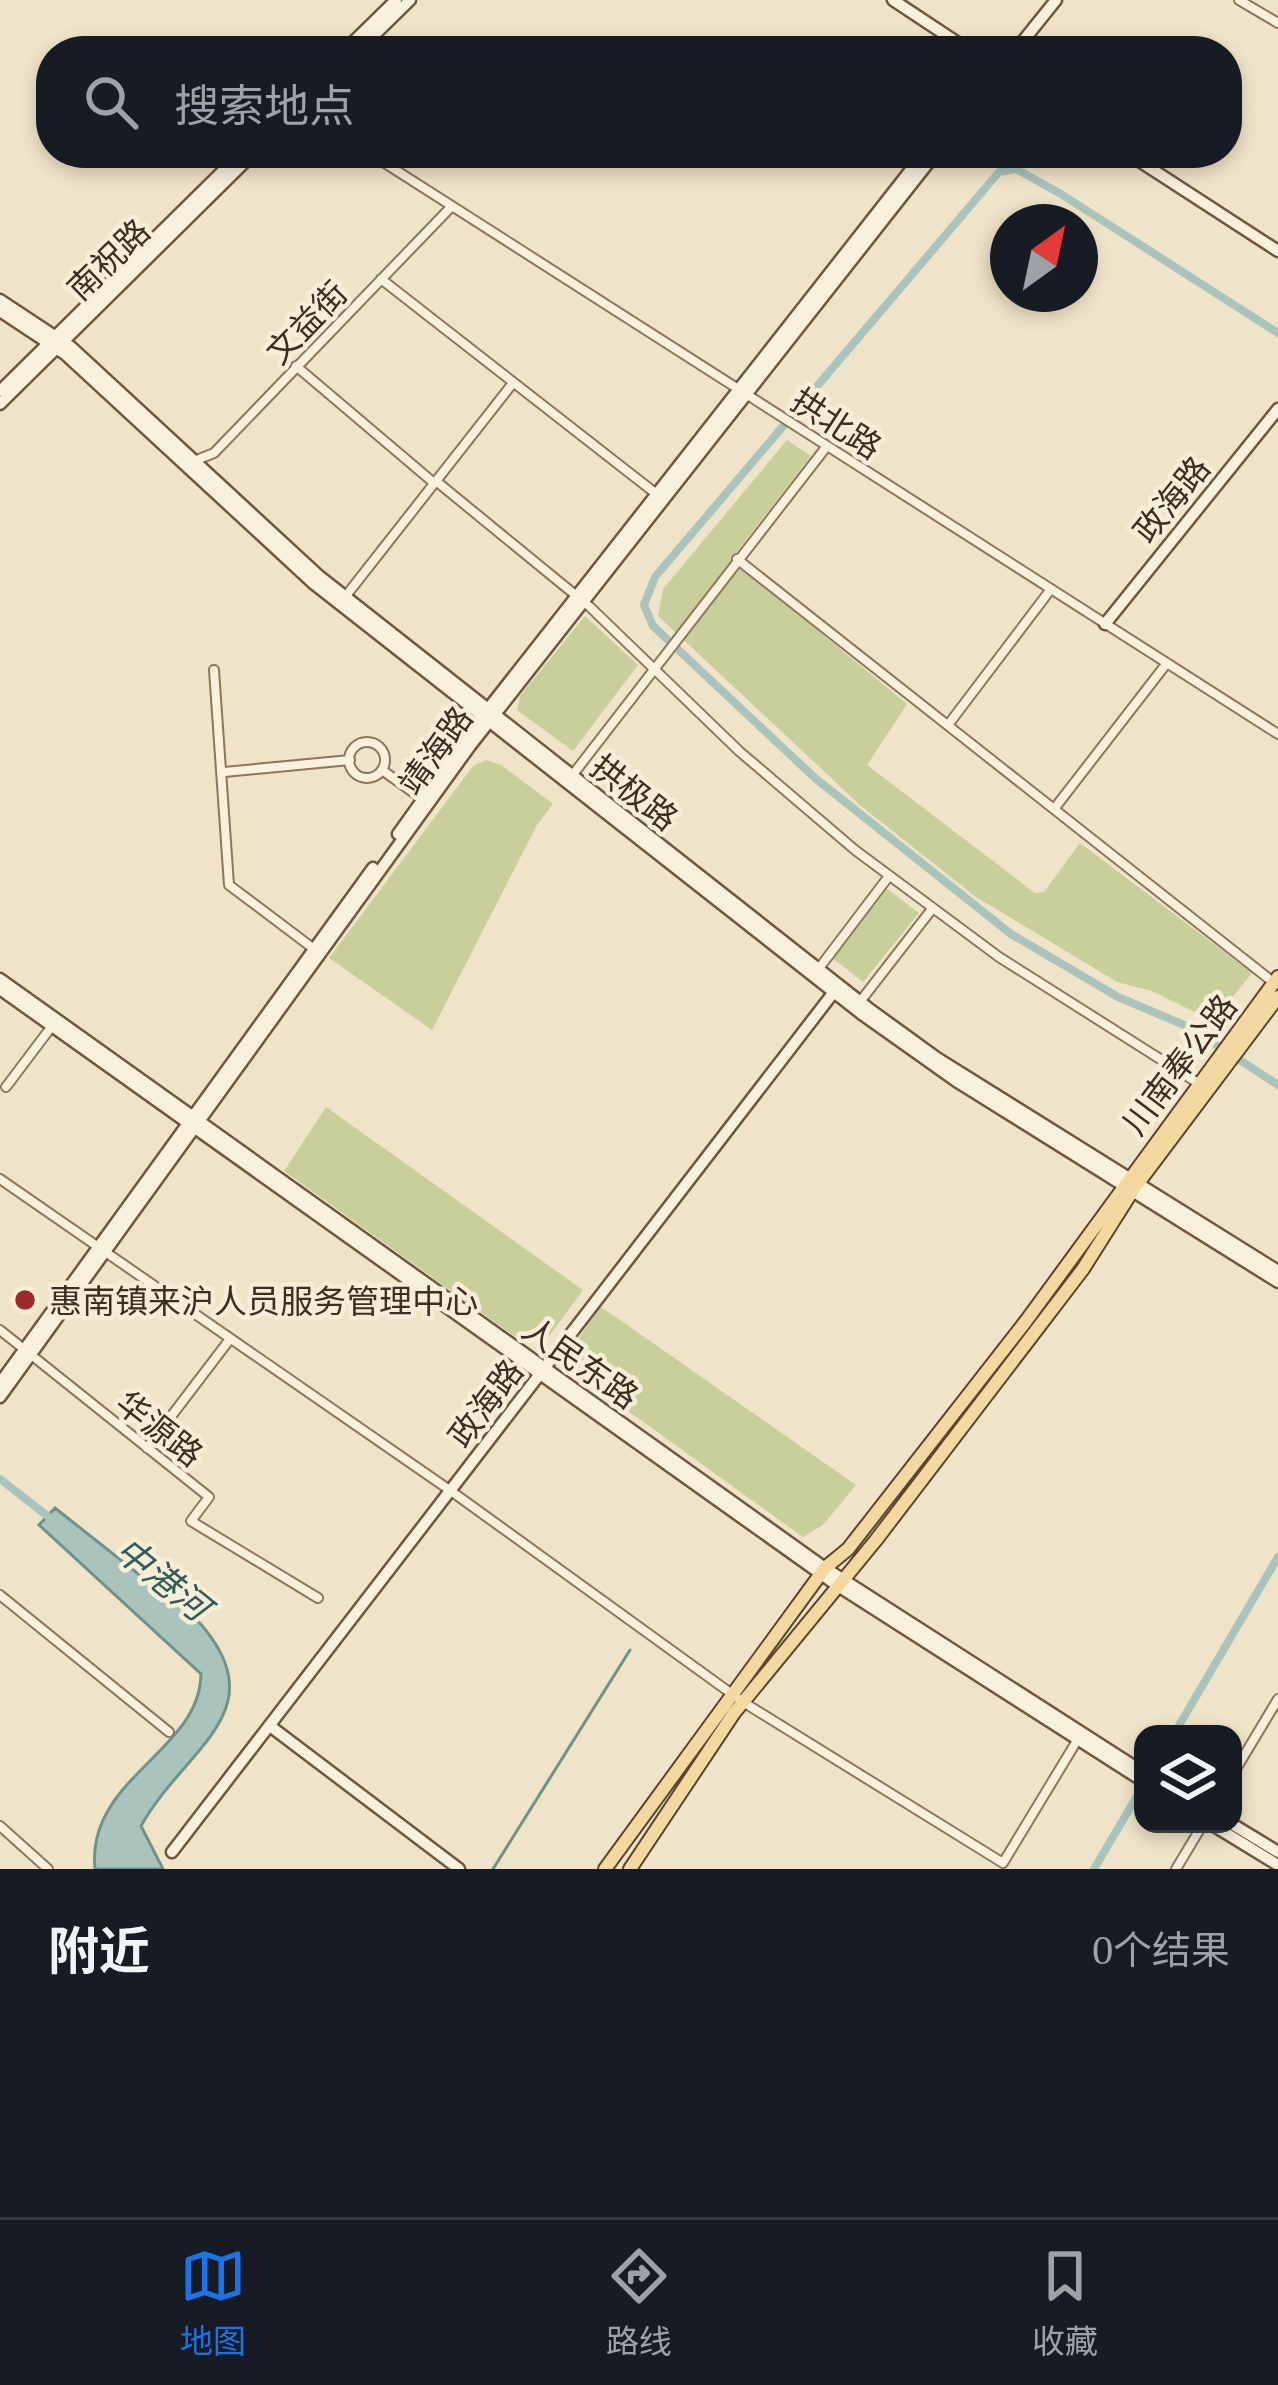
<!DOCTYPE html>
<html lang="zh">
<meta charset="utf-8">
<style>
:root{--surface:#171b24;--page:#20242c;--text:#f1f3f6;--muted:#9ea1a6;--line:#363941;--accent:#1a73e8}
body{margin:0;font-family:"PT Serif","Noto Sans SC",serif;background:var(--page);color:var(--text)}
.controls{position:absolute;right:36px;bottom:36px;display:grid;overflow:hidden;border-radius:24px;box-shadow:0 6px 18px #0003}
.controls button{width:108px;height:108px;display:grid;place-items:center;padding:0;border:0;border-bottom:3px solid var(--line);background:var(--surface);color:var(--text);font:60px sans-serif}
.compass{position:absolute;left:990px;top:204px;width:108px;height:108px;border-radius:50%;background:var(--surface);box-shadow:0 6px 18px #0003;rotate:33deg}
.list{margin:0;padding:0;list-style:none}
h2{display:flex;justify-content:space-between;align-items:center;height:156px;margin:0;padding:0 48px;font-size:51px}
h2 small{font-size:39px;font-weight:400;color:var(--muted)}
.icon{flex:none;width:66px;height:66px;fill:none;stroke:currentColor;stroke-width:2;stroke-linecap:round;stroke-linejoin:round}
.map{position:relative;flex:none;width:1278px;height:1869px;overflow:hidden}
.search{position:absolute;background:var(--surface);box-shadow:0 6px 18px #0003;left:36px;right:36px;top:36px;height:132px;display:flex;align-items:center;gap:30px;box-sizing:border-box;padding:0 42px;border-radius:48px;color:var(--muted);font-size:45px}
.sheet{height:348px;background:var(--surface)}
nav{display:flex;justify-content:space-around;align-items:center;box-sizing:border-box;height:168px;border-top:3px solid var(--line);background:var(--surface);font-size:33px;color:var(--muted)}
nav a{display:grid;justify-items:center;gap:6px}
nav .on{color:var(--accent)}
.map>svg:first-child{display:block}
.green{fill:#c9cf9b}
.water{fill:#a9c4bc;stroke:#6f938a;stroke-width:3}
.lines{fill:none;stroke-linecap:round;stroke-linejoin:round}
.stream{stroke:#6f938a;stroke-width:3}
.canal{stroke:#a9c4bc;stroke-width:8}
.street-casing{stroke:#8d765c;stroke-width:12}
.secondary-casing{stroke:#6f573f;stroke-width:15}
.primary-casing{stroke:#5b4430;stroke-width:16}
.street{stroke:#faf1dc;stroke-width:8}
.secondary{stroke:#faf1dc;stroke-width:10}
.primary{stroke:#f3d9a0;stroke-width:12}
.poi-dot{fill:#9e2a2b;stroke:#f7eed8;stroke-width:4.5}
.labels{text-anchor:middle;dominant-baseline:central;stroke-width:9;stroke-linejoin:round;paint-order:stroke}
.street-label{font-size:33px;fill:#3d2e20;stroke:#f7eed8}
.poi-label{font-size:33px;fill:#3d2e20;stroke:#f7eed8;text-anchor:start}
.water-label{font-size:36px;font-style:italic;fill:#2f5d5a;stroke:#f7eed8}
</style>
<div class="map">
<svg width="1278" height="1869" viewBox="0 0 1278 1869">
<rect width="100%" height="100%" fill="#f0e4c8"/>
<path class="green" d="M 787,440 L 811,456 L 731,559 L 907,704 L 867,765 L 1035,893 L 1044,892 L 1080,843 L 1252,973 L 1213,1021 L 1152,991 L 1117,982 L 976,897 L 861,806 L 658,616 L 663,589 Z
M 585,616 L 638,665 L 573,751 L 517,710 L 520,696 Z
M 486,760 L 501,765 L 553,804 L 537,825 L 432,1030 L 329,958 L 473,766 Z
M 886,888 L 919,913 L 863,982 L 831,957 Z
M 326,1107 L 583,1290 L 550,1335 L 524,1343 L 284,1171 Z
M 600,1307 L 613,1315 L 856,1485 L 823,1525 L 803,1537 L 570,1369 L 568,1354 Z"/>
<path class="water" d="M 55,1508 L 198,1621 C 279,1711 184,1748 141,1826 L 163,1869 L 95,1869 C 86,1778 200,1752 201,1674 L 39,1525 Z"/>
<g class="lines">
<path class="stream" d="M 493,1869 L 630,1650"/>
<path class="canal" d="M 1278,333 L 1061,194 L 1016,169 L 999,172 L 655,577 L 644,605 L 653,626 L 815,778 L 1011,934 L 1118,997 L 1189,1027 L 1278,1085
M 0,1479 L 54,1521
M 1174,1734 L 1278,1557
M 1094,1869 L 1143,1786"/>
<g class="street-casing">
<path id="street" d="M 1239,0 L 1278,23
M 369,153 L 1278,734
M 381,279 L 659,496
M 296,366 L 434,483
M 194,461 L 214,453 L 452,206
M 436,481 L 590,607 L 739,751 L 855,850 L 999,957 L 1198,1083
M 737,559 L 1273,982
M 345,597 L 513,383
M 214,670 L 229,885 L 314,949
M 948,725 L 1051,589
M349 760a18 18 0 1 1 36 0a18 18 0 1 1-36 0Z
M 382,770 L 424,800
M 224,772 L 350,760
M 571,777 L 827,446
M 1054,809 L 1167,663
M 817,971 L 889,876
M 859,1003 L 932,909
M 6,1087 L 52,1026
M 0,1179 L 451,1491 L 743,1702 L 1003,1863 L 1078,1739
M 0,1330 L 209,1497 L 191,1521 L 318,1598
M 147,1448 L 230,1339
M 0,1595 L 169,1732
M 1233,1774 L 1278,1699
M 0,1826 L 48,1869
M 1176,1869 L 1203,1824"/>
</g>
<g class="secondary-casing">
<path id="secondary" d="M 893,0 L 970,51
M 344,51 L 396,0
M 358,51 L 410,0
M 1015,51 L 1056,0
M 1127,153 L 1278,251
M 0,300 L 71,347 L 319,576 L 868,1008 L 937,1058 L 1278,1271
M 0,311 L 65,354 L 313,583 L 863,1015 L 956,1081 L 1278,1282
M 0,391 L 241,153
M 0,404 L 254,153
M 1105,624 L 1278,409
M 398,834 L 481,718 L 924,153
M 0,979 L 825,1568 L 1143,1772
M 0,989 L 835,1584 L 1143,1781
M 0,1383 L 373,868
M 0,1397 L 470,746 L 936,153
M 270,1726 L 459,1869
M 1211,1824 L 1278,1865
M 1232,1824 L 1278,1852
M 172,1852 L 837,988"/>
</g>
<g class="primary-casing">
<path id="primary" d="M 605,1869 L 825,1568 L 848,1549 L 1026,1321 L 1278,977
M 630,1869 L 734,1713 L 876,1540 L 1083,1269 L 1133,1190 L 1278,997"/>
</g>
<use href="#street" class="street"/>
<use href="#secondary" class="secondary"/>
<use href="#primary" class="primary"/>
</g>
<circle class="poi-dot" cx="25" cy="1300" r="12"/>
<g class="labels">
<g class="street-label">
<text transform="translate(108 259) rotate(-44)">南祝路</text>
<text transform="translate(306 322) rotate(-46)">文益街</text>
<text transform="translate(837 423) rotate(33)">拱北路</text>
<text transform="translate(1171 499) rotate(-51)">政海路</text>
<text transform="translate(435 750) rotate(-54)">靖海路</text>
<text transform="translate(635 792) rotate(38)">拱极路</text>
<text transform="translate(1179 1064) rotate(-53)">川南奉公路</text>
<text transform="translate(581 1362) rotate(35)">人民东路</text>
<text transform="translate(485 1403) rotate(-53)">政海路</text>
<text transform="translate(160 1428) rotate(38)">华源路</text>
</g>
<g class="poi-label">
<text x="49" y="1300">惠南镇来沪人员服务管理中心</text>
</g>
<g class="water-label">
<text transform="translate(163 1578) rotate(39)">中港河</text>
</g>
</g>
</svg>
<div class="controls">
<button><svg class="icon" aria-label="layers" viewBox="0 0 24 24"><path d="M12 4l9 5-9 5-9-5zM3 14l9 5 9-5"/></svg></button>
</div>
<svg class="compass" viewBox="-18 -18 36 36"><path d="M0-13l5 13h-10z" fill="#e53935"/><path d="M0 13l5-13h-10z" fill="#9ea1a6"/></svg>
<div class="search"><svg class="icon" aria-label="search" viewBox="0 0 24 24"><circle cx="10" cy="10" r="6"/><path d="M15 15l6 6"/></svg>搜索地点</div>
</div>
<section class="sheet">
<h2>附近<small>0个结果</small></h2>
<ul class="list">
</ul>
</section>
<nav>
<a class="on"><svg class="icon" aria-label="map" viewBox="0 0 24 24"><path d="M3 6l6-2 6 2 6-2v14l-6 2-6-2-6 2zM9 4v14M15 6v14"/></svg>地图</a>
<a><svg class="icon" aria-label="directions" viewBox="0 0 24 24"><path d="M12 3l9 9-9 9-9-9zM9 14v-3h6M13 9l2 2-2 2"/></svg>路线</a>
<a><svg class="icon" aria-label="saved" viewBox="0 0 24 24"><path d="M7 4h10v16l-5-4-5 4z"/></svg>收藏</a>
</nav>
